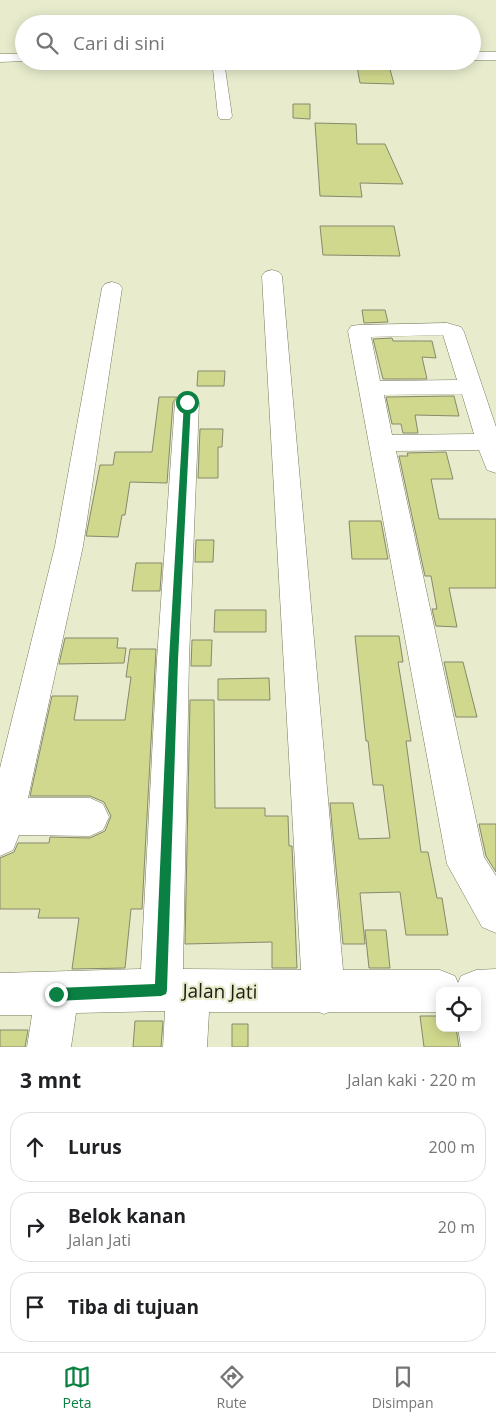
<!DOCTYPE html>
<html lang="id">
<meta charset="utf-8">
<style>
:root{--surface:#fff;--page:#f6f6f6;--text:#202124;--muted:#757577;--line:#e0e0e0;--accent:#0b8043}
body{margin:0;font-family:"Open Sans",sans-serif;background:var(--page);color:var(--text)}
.controls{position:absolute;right:15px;bottom:15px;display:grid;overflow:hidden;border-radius:10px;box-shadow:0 2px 12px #0003}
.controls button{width:45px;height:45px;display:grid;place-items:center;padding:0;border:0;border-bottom:1px solid var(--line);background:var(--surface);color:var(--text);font:25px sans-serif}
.stop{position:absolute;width:15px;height:15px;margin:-11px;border:4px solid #0b8043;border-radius:50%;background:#fff}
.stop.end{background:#0b8043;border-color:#fff;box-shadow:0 1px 5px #0008}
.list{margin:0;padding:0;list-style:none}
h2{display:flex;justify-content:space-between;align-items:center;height:65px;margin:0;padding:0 20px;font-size:21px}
h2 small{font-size:16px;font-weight:400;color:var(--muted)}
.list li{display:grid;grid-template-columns:32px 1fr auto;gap:15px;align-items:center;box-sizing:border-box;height:70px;margin:0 10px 10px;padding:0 10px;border:1px solid var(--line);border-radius:20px}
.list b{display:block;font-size:19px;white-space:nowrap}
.list p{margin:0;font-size:16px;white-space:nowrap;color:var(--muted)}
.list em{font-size:16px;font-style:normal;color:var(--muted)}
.icon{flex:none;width:28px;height:28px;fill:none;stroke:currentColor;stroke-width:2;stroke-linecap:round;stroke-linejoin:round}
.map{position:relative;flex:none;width:496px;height:1047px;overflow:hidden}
.search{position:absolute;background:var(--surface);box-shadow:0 2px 12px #0003;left:15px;right:15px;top:15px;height:55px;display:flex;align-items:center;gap:12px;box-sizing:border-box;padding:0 18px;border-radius:28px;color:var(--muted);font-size:19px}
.sheet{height:305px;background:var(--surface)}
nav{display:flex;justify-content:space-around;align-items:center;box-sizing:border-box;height:70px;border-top:1px solid var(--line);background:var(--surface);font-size:14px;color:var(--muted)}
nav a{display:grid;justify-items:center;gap:2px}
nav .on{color:var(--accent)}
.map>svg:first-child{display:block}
.building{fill:#d0d88d;stroke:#86896d}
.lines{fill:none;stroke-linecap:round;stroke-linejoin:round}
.minor-casing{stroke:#787b5f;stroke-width:1}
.minor{fill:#fff;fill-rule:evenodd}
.route{fill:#0b8043}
.labels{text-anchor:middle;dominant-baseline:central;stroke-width:4.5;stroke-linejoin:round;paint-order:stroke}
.near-street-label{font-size:19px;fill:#1b1d11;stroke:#e8eccd}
</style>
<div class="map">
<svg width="496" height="1047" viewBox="0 0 496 1047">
<rect width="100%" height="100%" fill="#e8eccd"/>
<path class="building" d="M 356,61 L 388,62 L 394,84 L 360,83 Z
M 293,104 L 310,104 L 310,119 L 293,118 Z
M 315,123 L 356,124 L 357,144 L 385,144 L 403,184 L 360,183 L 362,197 L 320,196 Z
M 320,226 L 394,226 L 400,256 L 323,255 Z
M 362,310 L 385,310 L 388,322 L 364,323 Z
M 392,338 L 393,341 L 432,341 L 436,358 L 422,357 L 427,379 L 383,379 L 373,339 Z
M 198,371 L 225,371 L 224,386 L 197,386 Z
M 454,396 L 459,416 L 415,415 L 418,433 L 403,433 L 401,424 L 392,424 L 386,397 Z
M 159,397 L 177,397 L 173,402 L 167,483 L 130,482 L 125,515 L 122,515 L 118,537 L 86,536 L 100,465 L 113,465 L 115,452 L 152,452 Z
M 200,429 L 223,429 L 222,447 L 218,447 L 218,478 L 198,478 Z
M 446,452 L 453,479 L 431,479 L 439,519 L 496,519 L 496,588 L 449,588 L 457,627 L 436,626 L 432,609 L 437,609 L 431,576 L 425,576 L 399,456 L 408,456 L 407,453 Z
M 349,521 L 381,521 L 388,559 L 352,559 Z
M 196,540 L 214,540 L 213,562 L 195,562 Z
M 136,563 L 162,563 L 160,591 L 132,591 Z
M 215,610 L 266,610 L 266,632 L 214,632 Z
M 355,636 L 399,636 L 403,662 L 398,662 L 411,741 L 406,741 L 421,852 L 428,852 L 437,898 L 442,898 L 448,935 L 406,935 L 400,892 L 360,893 L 365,944 L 343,944 L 330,803 L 353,803 L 359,839 L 390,838 L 383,785 L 373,785 L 368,741 L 366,741 Z
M 65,638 L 118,638 L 117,648 L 126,648 L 124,663 L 59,664 Z
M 192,640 L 212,640 L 211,666 L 191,666 Z
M 130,649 L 156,649 L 142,909 L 131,909 L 125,968 L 72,969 L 79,918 L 38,918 L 40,909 L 0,909 L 0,858 L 14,852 L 18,843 L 49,843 L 50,837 L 90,838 L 105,831 L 111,816 L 104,802 L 90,796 L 30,796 L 52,696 L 78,696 L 74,720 L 125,720 L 131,677 L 126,677 Z
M 444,662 L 463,662 L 477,717 L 456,717 Z
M 269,678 L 270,700 L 218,700 L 218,679 Z
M 190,700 L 214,700 L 215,808 L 265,808 L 265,816 L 288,816 L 289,846 L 292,846 L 297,968 L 272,968 L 272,942 L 185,944 Z
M 479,824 L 496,824 L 496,872 L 486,856 Z
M 365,930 L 386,930 L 390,968 L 369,968 Z
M 420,1016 L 440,1016 L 440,1028 L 456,1028 L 459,1047 L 424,1047 Z
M 135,1021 L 163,1021 L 161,1047 L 133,1047 Z
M 232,1024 L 248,1024 L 248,1047 L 232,1047 Z
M 0,1030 L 28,1030 L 25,1047 L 0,1047 Z"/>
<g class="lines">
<g class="minor-casing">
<path id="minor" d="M 472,52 L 496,52 L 496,60 L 472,60 Z
M 0,54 L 24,54 L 24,61 L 26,61 L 0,62 Z
M 206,61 L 219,61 L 225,68 L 232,116 L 230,119 L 220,119 L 218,116 L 213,69 Z
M 272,270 L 279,272 L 282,276 L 343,970 L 440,970 L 455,976 L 458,983 L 461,976 L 476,970 L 496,969 L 496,1047 L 461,1047 L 458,1028 L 477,1028 L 477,991 L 440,991 L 440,1012 L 329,1012 L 324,1014 L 319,1012 L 209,1012 L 207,1047 L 163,1047 L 165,1011 L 76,1013 L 71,1047 L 27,1047 L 32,1015 L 0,1015 L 0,973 L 141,969 L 157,659 L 175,402 L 179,397 L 187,395 L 195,397 L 199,402 L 189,659 L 183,969 L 301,970 L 262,276 L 265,272 Z
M 112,282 L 119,284 L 122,288 L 83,546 L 28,798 L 90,798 L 103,804 L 109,817 L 103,830 L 90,836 L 19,835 L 13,850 L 0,856 L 0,768 L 55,546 L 102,288 L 105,284 Z
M 447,323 L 461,327 L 464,332 L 496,427 L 496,473 L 487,470 L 479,450 L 396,451 L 484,857 L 496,876 L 496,933 L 482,927 L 447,864 L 348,331 L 351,326 L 359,325 ZM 443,335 L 457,380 L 380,381 L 371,337 ZM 462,394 L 474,434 L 392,435 L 384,395 Z"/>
</g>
<use href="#minor" class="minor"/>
</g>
<path class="route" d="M 187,399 L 191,402 L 178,660 L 167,990 L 166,994 L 161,996 L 56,1001 L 52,999 L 50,994 L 52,990 L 56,988 L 155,984 L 169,660 L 184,402 Z"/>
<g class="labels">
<g class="near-street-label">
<text transform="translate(220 991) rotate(1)">Jalan Jati</text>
</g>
</g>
</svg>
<div class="controls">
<button><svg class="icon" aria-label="locate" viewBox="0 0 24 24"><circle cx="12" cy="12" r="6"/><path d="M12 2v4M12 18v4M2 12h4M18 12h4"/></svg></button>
</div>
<div class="stop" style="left:187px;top:402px"></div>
<div class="stop end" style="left:56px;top:994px"></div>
<div class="search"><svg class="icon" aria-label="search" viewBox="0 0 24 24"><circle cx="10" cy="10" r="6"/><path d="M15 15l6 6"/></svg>Cari di sini</div>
</div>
<section class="sheet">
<h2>3 mnt<small>Jalan kaki · 220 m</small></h2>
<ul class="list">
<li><svg class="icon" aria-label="ahead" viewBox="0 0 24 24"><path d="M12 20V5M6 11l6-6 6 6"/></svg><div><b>Lurus</b></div><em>200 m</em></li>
<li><svg class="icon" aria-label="right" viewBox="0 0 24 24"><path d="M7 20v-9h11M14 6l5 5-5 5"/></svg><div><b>Belok kanan</b><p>Jalan Jati</p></div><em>20 m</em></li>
<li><svg class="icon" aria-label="arrive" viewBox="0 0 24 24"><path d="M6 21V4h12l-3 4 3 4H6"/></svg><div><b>Tiba di tujuan</b></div></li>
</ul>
</section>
<nav>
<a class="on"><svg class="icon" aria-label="map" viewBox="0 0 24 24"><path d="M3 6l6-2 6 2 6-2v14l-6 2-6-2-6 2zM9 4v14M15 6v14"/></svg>Peta</a>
<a><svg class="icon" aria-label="directions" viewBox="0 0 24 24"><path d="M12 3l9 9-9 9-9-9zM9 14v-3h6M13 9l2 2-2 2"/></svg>Rute</a>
<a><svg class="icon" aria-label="saved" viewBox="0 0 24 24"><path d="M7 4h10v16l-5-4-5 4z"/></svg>Disimpan</a>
</nav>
